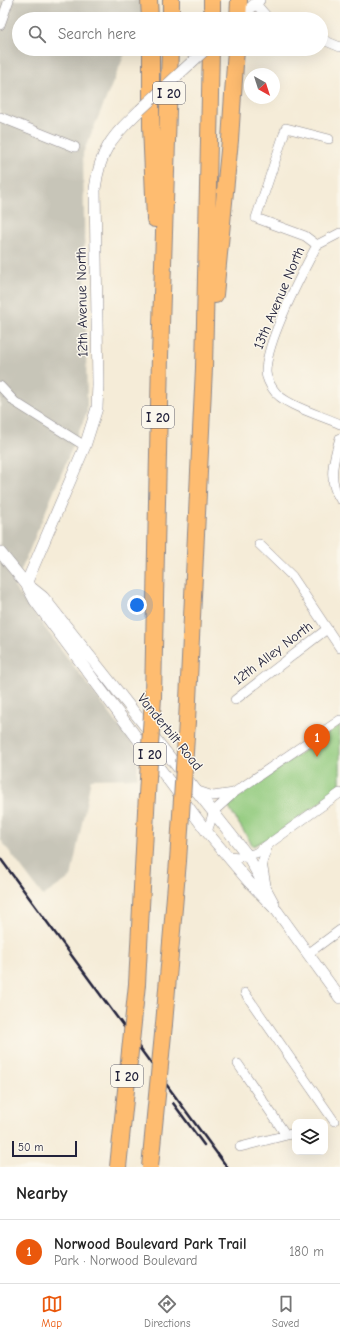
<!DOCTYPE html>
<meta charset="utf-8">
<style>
:root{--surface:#fff;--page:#f6f6f6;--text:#222;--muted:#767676;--line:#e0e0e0;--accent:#ea580c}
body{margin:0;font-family:"Comic Neue",sans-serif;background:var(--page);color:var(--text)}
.controls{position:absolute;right:12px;bottom:12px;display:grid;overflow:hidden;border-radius:8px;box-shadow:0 4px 16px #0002}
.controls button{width:36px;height:36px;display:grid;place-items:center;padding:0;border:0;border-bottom:1px solid var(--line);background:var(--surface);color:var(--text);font:20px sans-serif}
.compass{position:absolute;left:244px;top:68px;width:36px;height:36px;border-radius:50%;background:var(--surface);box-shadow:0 4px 16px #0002;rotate:141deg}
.scale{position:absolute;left:12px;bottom:10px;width:65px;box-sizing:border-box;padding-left:4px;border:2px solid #22223b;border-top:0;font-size:11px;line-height:14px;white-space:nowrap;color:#22223b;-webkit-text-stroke:3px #fbf7ec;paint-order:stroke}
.you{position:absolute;left:137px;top:605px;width:14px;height:14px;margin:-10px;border:3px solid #fff;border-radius:50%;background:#1a73e8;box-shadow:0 0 0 6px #1a73e833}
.badge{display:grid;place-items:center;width:26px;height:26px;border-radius:50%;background:var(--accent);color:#fff;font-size:13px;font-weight:700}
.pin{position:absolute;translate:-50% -33px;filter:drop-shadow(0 1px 2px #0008)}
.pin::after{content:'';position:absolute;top:21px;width:14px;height:12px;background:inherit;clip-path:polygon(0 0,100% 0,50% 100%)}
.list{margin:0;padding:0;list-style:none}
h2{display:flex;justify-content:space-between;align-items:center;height:52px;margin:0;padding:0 16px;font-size:17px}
h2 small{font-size:13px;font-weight:400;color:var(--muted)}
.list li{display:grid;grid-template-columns:26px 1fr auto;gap:12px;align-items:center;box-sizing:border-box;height:64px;padding:0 16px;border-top:1px solid var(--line)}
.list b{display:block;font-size:15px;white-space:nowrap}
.list p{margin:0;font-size:13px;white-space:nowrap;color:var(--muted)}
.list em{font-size:13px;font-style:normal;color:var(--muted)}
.icon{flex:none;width:22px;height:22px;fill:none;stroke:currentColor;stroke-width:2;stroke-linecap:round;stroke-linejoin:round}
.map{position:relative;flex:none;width:340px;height:1167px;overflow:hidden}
.search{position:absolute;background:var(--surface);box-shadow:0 4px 16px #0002;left:12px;right:12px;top:12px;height:44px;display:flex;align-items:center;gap:10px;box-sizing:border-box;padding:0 14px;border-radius:22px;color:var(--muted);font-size:15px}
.sheet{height:116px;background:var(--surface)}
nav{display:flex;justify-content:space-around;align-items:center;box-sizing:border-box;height:56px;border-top:1px solid var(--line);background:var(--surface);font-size:11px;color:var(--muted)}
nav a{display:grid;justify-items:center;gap:2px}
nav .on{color:var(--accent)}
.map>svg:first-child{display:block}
.industrial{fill:#c7c5b8}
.green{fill:#91ca7d;stroke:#5a765c}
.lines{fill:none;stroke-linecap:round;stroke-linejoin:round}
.minor-casing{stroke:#8c878a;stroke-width:10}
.tertiary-casing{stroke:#8c878a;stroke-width:12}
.motorway-casing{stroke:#8c878a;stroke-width:18}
.minor{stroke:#fff;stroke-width:9}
.tertiary{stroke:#fff;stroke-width:11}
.motorway{stroke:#febc70;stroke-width:16}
.rail{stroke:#22223b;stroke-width:2.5}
.tertiary-bridge-casing{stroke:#8c878a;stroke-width:12;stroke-linecap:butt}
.motorway-bridge-casing{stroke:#8c878a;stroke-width:18;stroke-linecap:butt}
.tertiary-bridge{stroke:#fff;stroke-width:11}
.motorway-bridge{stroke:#febc70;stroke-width:16}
.labels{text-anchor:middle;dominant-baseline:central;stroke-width:3;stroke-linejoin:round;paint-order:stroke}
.shield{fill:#fbf7ec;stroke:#636270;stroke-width:1}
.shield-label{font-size:13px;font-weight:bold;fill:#22223b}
.street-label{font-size:14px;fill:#22223b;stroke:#fbf7ec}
</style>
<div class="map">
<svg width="340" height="1167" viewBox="0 0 340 1167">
<rect width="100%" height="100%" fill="#fbf7ec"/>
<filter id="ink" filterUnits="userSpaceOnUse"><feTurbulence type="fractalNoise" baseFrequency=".025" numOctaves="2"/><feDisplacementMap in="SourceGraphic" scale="8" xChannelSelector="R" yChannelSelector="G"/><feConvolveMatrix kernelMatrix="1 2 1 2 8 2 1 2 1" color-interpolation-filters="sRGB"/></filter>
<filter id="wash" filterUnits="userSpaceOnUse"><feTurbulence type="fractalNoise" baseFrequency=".012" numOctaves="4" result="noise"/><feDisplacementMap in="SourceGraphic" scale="16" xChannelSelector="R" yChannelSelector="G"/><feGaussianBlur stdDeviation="0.9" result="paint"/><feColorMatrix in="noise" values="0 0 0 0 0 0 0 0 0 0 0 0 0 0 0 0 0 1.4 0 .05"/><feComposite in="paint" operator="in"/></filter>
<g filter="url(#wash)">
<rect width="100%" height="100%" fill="#f5ecd8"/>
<path class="industrial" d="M 0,0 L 142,0 L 142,12 L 139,19 L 19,19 L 19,49 L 127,49 L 83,153 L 87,412 L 14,587 L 138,751 L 137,778 L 91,779 L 71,877 L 43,896 L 0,839 Z"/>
<path class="green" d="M 340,725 L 340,789 L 274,835 L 253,846 L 227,805 Z"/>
</g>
<g filter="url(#ink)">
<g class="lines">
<g class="minor-casing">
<path id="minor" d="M 256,4 L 269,19
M 0,25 L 9,0
M 321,39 L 340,47
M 0,117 L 75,147
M 317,245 C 302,273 266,342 266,372 C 266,377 270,385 273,389 C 282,405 323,416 340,424
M 317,245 L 305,236 L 256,218 L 286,128 L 329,139
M 317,245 L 340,233
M 0,386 L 15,402 L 85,446
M 340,438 C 334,458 327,480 340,499
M 259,544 L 292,576 L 340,648
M 235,700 L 327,629
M 198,791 L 213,796 L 234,793
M 207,832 L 214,811 L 235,792 L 340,720
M 227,856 L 240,857 L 256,853 L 340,793
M 266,885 L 262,863 L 268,845
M 309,953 L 340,930
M 245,993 L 334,1121
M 238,1064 L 286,1135
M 240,1147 L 295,1133"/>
</g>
<g class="tertiary-casing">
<path id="tertiary" d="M 239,19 L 259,0
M 0,552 L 26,584 L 35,601 L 207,832 L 249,882 L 277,911 L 340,998
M 26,584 L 85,446 L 97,408 L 98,385 L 95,189 C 100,149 112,137 140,110
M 28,585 L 43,597 L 248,856 L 274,904"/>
</g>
<g class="motorway-casing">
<path id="motorway" d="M 149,0 L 150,19
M 171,19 L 171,0
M 212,19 L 212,0
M 238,19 L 239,0
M 151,49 L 151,126 L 155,219
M 215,295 L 230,140 L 236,49
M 153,697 L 160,356 L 170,49
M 187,721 L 204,368 L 211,49
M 137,984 L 146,811
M 164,1024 L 178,861"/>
</g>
<use href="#minor" class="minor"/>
<use href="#tertiary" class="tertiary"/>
<use href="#motorway" class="motorway"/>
<path class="rail" d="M 0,858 L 227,1167
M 173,1103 L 204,1145"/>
<g class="tertiary-bridge-casing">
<path id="tertiary-bridge" d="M 140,110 L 206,49"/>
</g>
<g class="motorway-bridge-casing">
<path id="motorway-bridge" d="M 146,811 L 153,697
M 178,861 L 187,721
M 118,1167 L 137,984
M 150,1167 L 164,1024"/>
</g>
<use href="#tertiary-bridge" class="tertiary-bridge"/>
<use href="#motorway-bridge" class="motorway-bridge"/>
</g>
</g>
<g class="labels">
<g class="shield">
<rect x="153" y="82" width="32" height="22" rx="3"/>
<rect x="142" y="406" width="32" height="22" rx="3"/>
<rect x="134" y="743" width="32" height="22" rx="3"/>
<rect x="111" y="1065" width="32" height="22" rx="3"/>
</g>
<g class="shield-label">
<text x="169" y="93">I 20</text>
<text x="158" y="417">I 20</text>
<text x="150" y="754">I 20</text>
<text x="127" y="1076">I 20</text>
</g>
<g class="street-label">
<text transform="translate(279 298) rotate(-67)">13th Avenue North</text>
<text transform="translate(82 302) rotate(-91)">12th Avenue North</text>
<text transform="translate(273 653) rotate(-37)">12th Alley North</text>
<text transform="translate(170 732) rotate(51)">Vanderbilt Road</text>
</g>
</g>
</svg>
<div class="controls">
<button><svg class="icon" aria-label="layers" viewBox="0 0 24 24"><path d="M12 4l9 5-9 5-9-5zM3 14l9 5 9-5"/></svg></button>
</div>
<svg class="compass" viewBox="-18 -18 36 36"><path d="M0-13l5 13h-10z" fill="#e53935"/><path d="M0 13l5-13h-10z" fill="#767676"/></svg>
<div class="scale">50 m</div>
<div class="you"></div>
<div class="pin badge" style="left:317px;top:757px">1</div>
<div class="search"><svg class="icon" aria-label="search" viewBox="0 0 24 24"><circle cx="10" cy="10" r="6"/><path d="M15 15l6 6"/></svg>Search here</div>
</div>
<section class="sheet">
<h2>Nearby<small></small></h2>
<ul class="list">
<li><span class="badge">1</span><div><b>Norwood Boulevard Park Trail</b><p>Park · Norwood Boulevard</p></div><em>180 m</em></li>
</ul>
</section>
<nav>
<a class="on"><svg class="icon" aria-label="map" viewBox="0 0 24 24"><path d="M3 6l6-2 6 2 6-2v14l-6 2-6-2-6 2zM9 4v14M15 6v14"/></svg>Map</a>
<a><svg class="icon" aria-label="directions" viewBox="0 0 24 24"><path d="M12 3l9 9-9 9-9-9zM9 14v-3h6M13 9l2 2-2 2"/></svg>Directions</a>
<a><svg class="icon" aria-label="saved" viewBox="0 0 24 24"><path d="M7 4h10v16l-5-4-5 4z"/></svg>Saved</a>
</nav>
